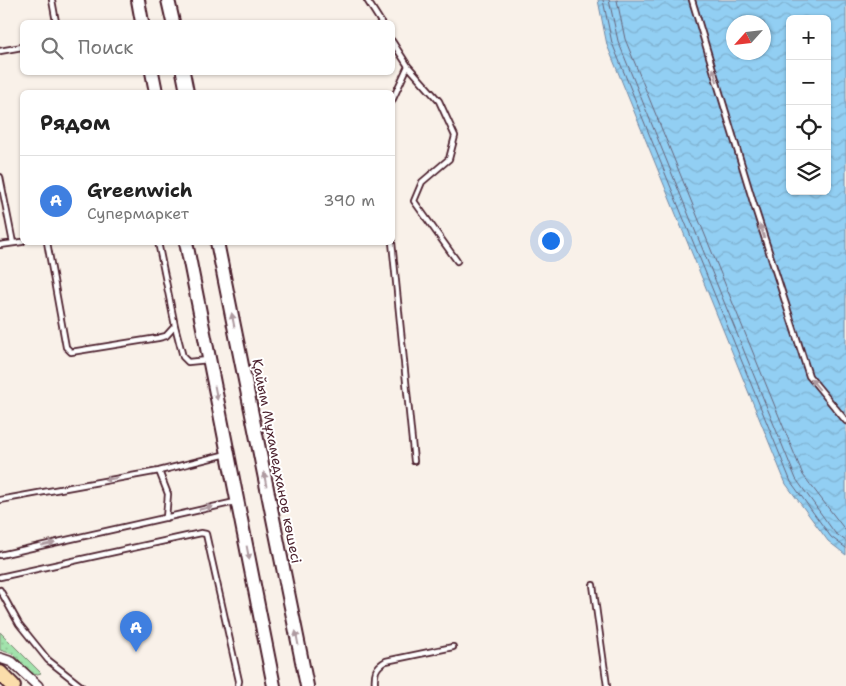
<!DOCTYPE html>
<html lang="ru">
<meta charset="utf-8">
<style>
:root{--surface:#fff;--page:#f2f2f2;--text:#222;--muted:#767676;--line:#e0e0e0;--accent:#b45309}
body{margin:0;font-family:"Shantell Sans",sans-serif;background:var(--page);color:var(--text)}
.controls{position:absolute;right:15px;top:15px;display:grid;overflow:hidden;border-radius:8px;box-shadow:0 1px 4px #0004}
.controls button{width:45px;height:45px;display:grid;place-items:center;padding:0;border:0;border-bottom:1px solid var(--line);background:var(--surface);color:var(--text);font:25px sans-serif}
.compass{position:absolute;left:726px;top:15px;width:45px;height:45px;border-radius:50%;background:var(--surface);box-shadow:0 1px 4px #0004;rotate:243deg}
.you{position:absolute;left:550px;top:240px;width:18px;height:18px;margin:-12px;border:4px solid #fff;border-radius:50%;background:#1a73e8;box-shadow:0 0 0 8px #1a73e833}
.badge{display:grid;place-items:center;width:32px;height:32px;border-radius:50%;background:var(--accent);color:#fff;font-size:16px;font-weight:700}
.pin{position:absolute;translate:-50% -41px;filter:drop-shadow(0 1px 2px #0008)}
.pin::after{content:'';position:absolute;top:26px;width:18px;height:15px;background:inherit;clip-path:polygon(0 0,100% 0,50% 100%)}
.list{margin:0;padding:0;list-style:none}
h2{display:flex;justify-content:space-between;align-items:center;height:65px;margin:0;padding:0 20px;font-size:21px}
h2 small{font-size:16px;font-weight:400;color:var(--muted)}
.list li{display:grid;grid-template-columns:32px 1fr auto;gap:15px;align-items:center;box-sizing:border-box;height:90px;padding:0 20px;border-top:1px solid var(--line)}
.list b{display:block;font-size:19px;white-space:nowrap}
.list p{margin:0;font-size:16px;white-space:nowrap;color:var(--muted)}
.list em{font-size:16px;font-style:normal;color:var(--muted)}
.icon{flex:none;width:28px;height:28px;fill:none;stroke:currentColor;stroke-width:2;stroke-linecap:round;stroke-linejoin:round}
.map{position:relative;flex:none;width:846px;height:686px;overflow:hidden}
.search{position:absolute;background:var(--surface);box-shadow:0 1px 4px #0004;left:20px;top:20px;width:375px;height:55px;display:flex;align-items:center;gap:12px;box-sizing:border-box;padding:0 18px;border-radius:8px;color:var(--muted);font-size:19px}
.panel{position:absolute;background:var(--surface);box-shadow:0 1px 4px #0004;left:20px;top:90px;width:375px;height:155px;border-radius:8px}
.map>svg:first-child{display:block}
.grass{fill:url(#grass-dots);stroke:#76816c}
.water{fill:url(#water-waves);stroke:#7589a3;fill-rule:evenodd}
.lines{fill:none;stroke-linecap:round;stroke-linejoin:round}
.shore{stroke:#67657b;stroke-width:1}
.service-casing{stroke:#4a1f2b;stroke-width:8}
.minor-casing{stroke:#4a1f2b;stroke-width:12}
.secondary-casing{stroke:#4a1f2b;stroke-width:16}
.primary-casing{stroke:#4a1f2b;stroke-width:18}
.service{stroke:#fff;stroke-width:4.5}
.minor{stroke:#fff;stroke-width:9}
.secondary{stroke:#fff;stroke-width:12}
.primary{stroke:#fbddab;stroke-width:14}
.oneway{fill:#ae9aa0}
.labels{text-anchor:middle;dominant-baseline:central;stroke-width:4;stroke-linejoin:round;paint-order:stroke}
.street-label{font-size:14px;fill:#4a1f2b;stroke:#fff}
</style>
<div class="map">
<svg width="846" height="686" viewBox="0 0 846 686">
<defs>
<pattern id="grass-dots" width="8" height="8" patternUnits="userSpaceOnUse" patternTransform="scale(1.25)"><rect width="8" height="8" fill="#a2e3ac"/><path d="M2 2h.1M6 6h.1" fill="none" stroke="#8dc294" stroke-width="1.8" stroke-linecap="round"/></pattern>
<pattern id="water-waves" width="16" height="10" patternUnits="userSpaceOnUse" patternTransform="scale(1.25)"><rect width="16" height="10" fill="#92cff3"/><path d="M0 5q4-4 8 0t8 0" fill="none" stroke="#7fb1d0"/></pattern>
</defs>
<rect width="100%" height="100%" fill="#f9f1e9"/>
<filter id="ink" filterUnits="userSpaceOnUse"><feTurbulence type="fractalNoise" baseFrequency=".02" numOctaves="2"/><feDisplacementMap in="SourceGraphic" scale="10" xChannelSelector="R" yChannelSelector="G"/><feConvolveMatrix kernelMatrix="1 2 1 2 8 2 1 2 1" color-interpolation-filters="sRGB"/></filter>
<g filter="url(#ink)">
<path class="grass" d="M 0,632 L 41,673 L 34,675 L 13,654 L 0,650 Z"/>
<path class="water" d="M 598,0 L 846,0 L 846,555 L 828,541 L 786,484 L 607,45 ZM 790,19 L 827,19 L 827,191 L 790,191 ZM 734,22 L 764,22 L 764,52 L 734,52 Z"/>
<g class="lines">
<path class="shore" d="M 603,0 L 612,43 L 791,482 L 831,537 L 846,548
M 609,0 L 618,41 L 796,479 L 835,533 L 846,541
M 617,0 L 625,39 L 803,475 L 846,531"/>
<g class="service-casing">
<path id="service" d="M 52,0 L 56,22
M 367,0 L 381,22
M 692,0 L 753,202 L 809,376 L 846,421
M 392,41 L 408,66 L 392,101
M 0,51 L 22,47
M 408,66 L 439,101 L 455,136 L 449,159 L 422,182 L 414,201 L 457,261
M 0,177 L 13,243
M 47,242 L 66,347 L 71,352 L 158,338 L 166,336 L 175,326 L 158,242
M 392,242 L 414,461
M 0,245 L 22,242
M 175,326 L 183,357 L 188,362 L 208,360
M 159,471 L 168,494 L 166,518
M 0,500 L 159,471 L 227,454
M 0,555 L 235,502
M 0,577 L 201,533 L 206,534 L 239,681 L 238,686
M 593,585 L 607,686
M 0,590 L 19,624 L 48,660 L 81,686
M 375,686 C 374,673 375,667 386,661 L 453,647"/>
</g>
<g class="minor-casing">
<path id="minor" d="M 0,658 L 12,662 L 38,686"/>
</g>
<g class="secondary-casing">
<path id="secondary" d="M 138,0 L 142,22
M 168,0 L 173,22
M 152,72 L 156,92
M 183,72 L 187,92
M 186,242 L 274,686
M 217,242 L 307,686"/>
</g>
<g class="primary-casing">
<path id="primary" d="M 0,673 L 13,686"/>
</g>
<use href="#service" class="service"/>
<use href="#minor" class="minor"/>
<use href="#secondary" class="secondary"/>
<use href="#primary" class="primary"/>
</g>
<defs><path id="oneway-solid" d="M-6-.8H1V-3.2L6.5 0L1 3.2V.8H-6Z" transform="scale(1.25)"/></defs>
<g class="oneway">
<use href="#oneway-solid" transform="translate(715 75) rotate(-107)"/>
<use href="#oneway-solid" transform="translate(762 231) rotate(-108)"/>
<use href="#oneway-solid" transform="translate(233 320) rotate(-101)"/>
<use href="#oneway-solid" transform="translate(815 384) rotate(-129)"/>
<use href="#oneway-solid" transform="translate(216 393) rotate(79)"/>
<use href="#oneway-solid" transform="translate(111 479) rotate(170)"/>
<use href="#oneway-solid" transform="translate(265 479) rotate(-101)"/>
<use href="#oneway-solid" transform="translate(206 508) rotate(-13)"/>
<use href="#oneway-solid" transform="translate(48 544) rotate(-13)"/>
<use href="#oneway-solid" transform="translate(248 553) rotate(79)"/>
<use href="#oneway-solid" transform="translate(297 638) rotate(-101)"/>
</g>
</g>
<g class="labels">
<g class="street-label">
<text transform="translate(277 461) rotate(79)">Қайым Мұхамедханов көшесі</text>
</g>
</g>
</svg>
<div class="controls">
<button>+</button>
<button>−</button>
<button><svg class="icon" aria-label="locate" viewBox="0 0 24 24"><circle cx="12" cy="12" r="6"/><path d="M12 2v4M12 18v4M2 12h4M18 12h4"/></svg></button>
<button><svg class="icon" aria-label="layers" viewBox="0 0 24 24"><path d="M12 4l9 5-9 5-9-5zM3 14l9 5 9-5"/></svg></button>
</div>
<svg class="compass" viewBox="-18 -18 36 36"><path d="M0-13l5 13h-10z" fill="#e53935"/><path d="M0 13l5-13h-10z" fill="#767676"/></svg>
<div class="you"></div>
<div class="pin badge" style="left:136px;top:652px;background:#3f7fe0">A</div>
<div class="search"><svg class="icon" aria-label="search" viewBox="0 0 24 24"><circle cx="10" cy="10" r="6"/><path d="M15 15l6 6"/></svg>Поиск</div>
<section class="panel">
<h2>Рядом<small></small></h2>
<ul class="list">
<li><span class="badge" style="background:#3f7fe0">A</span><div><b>Greenwich</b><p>Супермаркет</p></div><em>390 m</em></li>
</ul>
</section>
</div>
